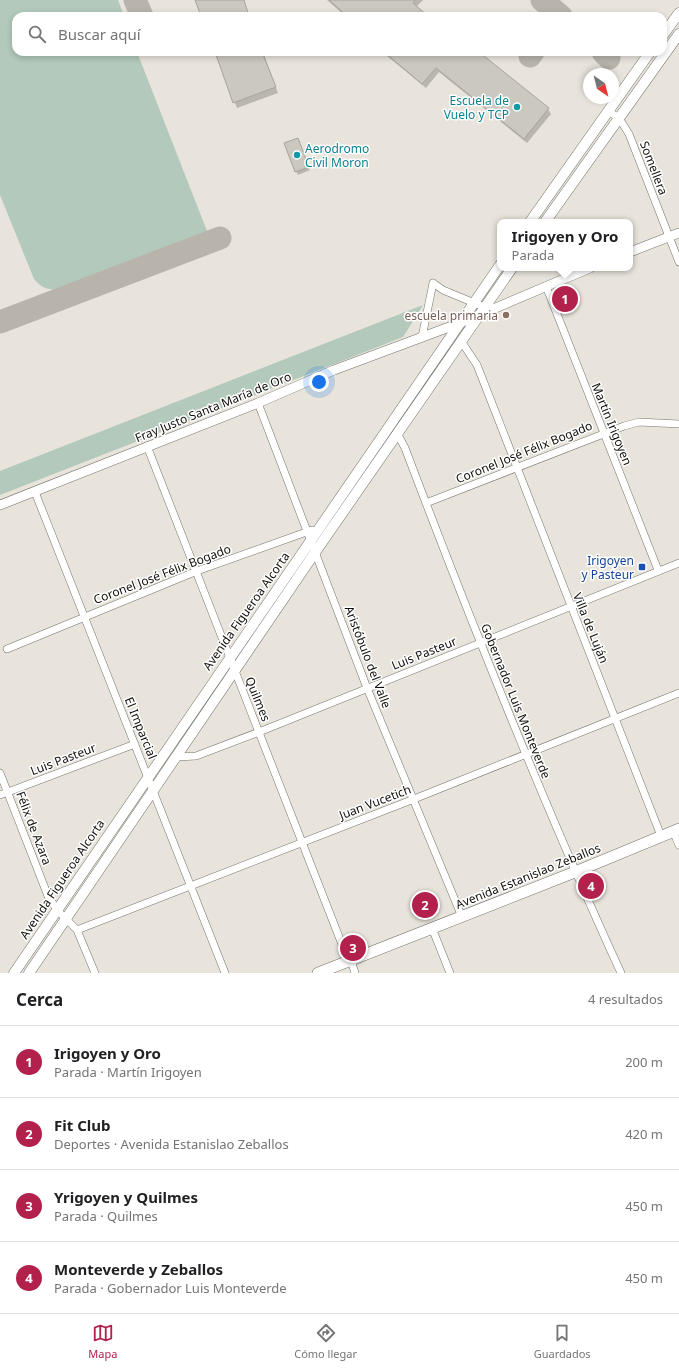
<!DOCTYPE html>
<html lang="es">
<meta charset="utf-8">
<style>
:root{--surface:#fff;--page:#f6f6f6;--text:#202124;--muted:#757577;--line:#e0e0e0;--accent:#b2204c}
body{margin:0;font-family:"Noto Sans",sans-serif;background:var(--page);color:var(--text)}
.compass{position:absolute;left:583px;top:68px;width:36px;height:36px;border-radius:50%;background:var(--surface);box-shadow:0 2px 6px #0003;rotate:145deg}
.you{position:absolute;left:319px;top:382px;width:14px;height:14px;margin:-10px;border:3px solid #fff;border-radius:50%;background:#1a73e8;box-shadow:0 0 0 6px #1a73e833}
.badge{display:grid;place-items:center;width:26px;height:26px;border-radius:50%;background:var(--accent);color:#fff;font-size:13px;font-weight:700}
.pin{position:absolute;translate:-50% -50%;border:2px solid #fff;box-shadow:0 1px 4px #0006}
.popup{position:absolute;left:497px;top:219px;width:136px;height:52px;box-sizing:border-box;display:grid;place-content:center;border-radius:8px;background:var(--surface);filter:drop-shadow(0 1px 3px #0005);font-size:13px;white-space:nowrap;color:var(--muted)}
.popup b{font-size:15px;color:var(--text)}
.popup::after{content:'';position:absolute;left:50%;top:100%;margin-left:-8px;border:8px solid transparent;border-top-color:var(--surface)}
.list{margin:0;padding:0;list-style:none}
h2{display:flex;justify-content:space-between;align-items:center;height:52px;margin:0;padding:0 16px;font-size:17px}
h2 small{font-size:13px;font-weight:400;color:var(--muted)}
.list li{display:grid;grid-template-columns:26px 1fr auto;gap:12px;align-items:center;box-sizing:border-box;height:72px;padding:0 16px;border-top:1px solid var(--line)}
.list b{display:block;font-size:15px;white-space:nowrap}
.list p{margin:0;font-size:13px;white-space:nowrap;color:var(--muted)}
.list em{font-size:13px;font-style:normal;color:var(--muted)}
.icon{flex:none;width:22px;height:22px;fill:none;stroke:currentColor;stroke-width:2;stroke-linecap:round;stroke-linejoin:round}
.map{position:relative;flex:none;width:679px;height:973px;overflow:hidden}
.search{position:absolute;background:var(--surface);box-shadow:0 2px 6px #0003;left:12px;right:12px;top:12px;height:44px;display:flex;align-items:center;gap:10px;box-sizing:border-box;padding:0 14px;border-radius:12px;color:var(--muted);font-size:15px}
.sheet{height:340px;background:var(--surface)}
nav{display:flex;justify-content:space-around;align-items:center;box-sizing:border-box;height:56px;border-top:1px solid var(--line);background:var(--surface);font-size:11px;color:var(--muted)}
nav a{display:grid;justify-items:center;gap:2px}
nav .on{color:var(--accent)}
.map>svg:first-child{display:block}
.green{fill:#b2c9bb}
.shadow{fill:#0003}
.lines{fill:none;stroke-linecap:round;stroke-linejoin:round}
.taxiway{stroke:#b8b4ac;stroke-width:23}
.building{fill:#cbc8bf;stroke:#a8a49c}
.minor-casing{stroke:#76736b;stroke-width:8}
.tertiary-casing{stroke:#76736b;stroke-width:10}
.secondary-casing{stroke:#76736b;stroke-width:11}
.primary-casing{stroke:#76736b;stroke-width:12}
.minor{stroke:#fff;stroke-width:7}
.tertiary{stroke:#fff;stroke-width:9}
.secondary{stroke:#fff;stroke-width:10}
.primary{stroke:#fff;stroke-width:11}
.culture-dot{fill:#0f9aa8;stroke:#fff;stroke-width:1.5}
.education-dot{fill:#8d6e63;stroke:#fff;stroke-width:1.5}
.transit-dot{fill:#1a4fb4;stroke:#fff;stroke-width:1.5}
.labels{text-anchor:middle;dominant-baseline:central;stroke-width:3;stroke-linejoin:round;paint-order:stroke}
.culture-label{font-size:12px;fill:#0d838f;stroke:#fff;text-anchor:end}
.street-label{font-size:12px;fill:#110f0c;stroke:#fff}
.education-label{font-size:12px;fill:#785e54;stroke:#fff;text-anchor:end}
.transit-label{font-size:12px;fill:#164399;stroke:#fff;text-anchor:end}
</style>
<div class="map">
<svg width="679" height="973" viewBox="0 0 679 973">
<rect width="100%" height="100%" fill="#e8e4db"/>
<path class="green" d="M 0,0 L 118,0 L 124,16 L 16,16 L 16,52 L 137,52 L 207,231 L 67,289 C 52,290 44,291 34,279 L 0,195 Z
M 423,305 L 403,337 L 0,495 L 0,471 Z"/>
<path class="shadow" d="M 327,0 L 423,0 L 416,7 L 427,16 L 345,16 Z
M 215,52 L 263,52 L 278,93 L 237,108 Z
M 385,52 L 478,52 L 548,109 L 551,114 L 527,143 L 439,72 L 426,88 L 387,56 Z
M 298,139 L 310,170 L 298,175 L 296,171 Z"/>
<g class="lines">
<path class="taxiway" d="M 135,0 L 142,16
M 542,0 L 561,16
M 603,52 L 609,58
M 530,56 L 533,52
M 0,322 L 220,238"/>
</g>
<path class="building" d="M 195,0 L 244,0 L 249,16 L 201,16 Z
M 329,0 L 415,0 L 413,3 L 428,16 L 347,16 Z
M 215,52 L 262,52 L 276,87 L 233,103 Z
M 384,52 L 479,52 L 549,108 L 524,139 L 436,68 L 422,84 Z
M 298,138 L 309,167 L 295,172 L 284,143 Z"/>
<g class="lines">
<g class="minor-casing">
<path id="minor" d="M 608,111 L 619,118 L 629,134 L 679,262
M 433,283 L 443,290 L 484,307
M 546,286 L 658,570
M 422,337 L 433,283
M 461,341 L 477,365 L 661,836
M 258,403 L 367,688 L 462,917
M 398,435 L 405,448 C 472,625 542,801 621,973
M 147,446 L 343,947 L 351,960 L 355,973
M 35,492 L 225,973
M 426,503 L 624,426 L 639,422 L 679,424
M 7,649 L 197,571 L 312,530
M 176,757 L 196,756 L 259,732 L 679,563
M 0,773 L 48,896 L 57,910 L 77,930 L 95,973
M 0,795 L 135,744
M 673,831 L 679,845
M 432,928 L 450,973
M 77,930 L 414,799 L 679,693"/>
</g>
<g class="tertiary-casing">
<path id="tertiary" d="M 630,252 L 679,233
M 0,505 L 258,403 L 334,370 L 460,323 L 590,268"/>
</g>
<g class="secondary-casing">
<path id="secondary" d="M 663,35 L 679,13
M 530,222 L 650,52
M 545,222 L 679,34
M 14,973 L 500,265
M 29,973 L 316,551 L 512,268"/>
</g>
<g class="primary-casing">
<path id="primary" d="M 318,973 L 575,872 L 679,829"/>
</g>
<use href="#minor" class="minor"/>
<use href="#tertiary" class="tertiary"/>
<use href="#secondary" class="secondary"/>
<use href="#primary" class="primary"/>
</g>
<g class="culture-dot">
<circle cx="517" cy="107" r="4"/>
<circle cx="297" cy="155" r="4"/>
</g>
<circle class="education-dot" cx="506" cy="315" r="4"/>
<rect class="transit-dot" x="638" y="563" width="8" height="8" rx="2"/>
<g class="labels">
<g class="culture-label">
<text x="509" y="100">Escuela de<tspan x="509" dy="14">Vuelo y TCP</tspan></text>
<text x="305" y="148" text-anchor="start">Aerodromo<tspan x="305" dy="14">Civil Moron</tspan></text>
</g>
<g class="street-label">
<text transform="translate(654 168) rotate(69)">Somellera</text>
<text transform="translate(213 407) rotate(-22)">Fray Justo Santa María de Oro</text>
<text transform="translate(612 424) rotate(68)">Martín Irigoyen</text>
<text transform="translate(524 452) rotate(-22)">Coronel José Félix Bogado</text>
<text transform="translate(162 574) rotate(-21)">Coronel José Félix Bogado</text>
<text transform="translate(246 611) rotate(-55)">Avenida Figueroa Alcorta</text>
<text transform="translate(591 628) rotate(68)">Villa de Luján</text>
<text transform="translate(424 653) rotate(-22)">Luis Pasteur</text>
<text transform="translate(368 657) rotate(69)">Aristóbulo del Valle</text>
<text transform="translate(258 699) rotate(68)">Quilmes</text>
<text transform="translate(516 701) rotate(68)">Gobernador Luis Monteverde</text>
<text transform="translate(141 728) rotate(68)">El Imparcial</text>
<text transform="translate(63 759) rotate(-21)">Luis Pasteur</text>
<text transform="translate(375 802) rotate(-21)">Juan Vucetich</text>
<text transform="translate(34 828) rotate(69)">Félix de Azara</text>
<text transform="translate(528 876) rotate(-22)">Avenida Estanislao Zeballos</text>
<text transform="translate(62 879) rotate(-56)">Avenida Figueroa Alcorta</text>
</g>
<g class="education-label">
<text x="498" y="315">escuela primaria</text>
</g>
<g class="transit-label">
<text x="634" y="560">Irigoyen<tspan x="634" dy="14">y Pasteur</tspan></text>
</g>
</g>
</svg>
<svg class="compass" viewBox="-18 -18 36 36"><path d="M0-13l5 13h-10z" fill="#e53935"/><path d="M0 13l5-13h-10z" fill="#757577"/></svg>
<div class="you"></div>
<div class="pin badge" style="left:565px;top:299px">1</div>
<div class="popup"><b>Irigoyen y Oro</b>Parada</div>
<div class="pin badge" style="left:425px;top:905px">2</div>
<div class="pin badge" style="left:353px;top:948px">3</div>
<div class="pin badge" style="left:591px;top:886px">4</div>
<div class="search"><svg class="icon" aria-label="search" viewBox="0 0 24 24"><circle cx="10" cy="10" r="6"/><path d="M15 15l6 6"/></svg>Buscar aquí</div>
</div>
<section class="sheet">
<h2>Cerca<small>4 resultados</small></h2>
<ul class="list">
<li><span class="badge">1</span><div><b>Irigoyen y Oro</b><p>Parada · Martín Irigoyen</p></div><em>200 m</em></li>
<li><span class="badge">2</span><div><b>Fit Club</b><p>Deportes · Avenida Estanislao Zeballos</p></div><em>420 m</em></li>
<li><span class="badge">3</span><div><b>Yrigoyen y Quilmes</b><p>Parada · Quilmes</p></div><em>450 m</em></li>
<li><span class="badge">4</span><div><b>Monteverde y Zeballos</b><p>Parada · Gobernador Luis Monteverde</p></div><em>450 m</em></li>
</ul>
</section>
<nav>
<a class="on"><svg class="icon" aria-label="map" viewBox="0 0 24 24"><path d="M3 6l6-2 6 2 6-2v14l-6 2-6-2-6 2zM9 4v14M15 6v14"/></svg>Mapa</a>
<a><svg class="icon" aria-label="directions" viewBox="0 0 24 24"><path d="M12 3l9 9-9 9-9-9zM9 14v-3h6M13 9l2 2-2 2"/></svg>Cómo llegar</a>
<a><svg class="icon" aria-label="saved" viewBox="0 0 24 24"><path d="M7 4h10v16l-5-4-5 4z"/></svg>Guardados</a>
</nav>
